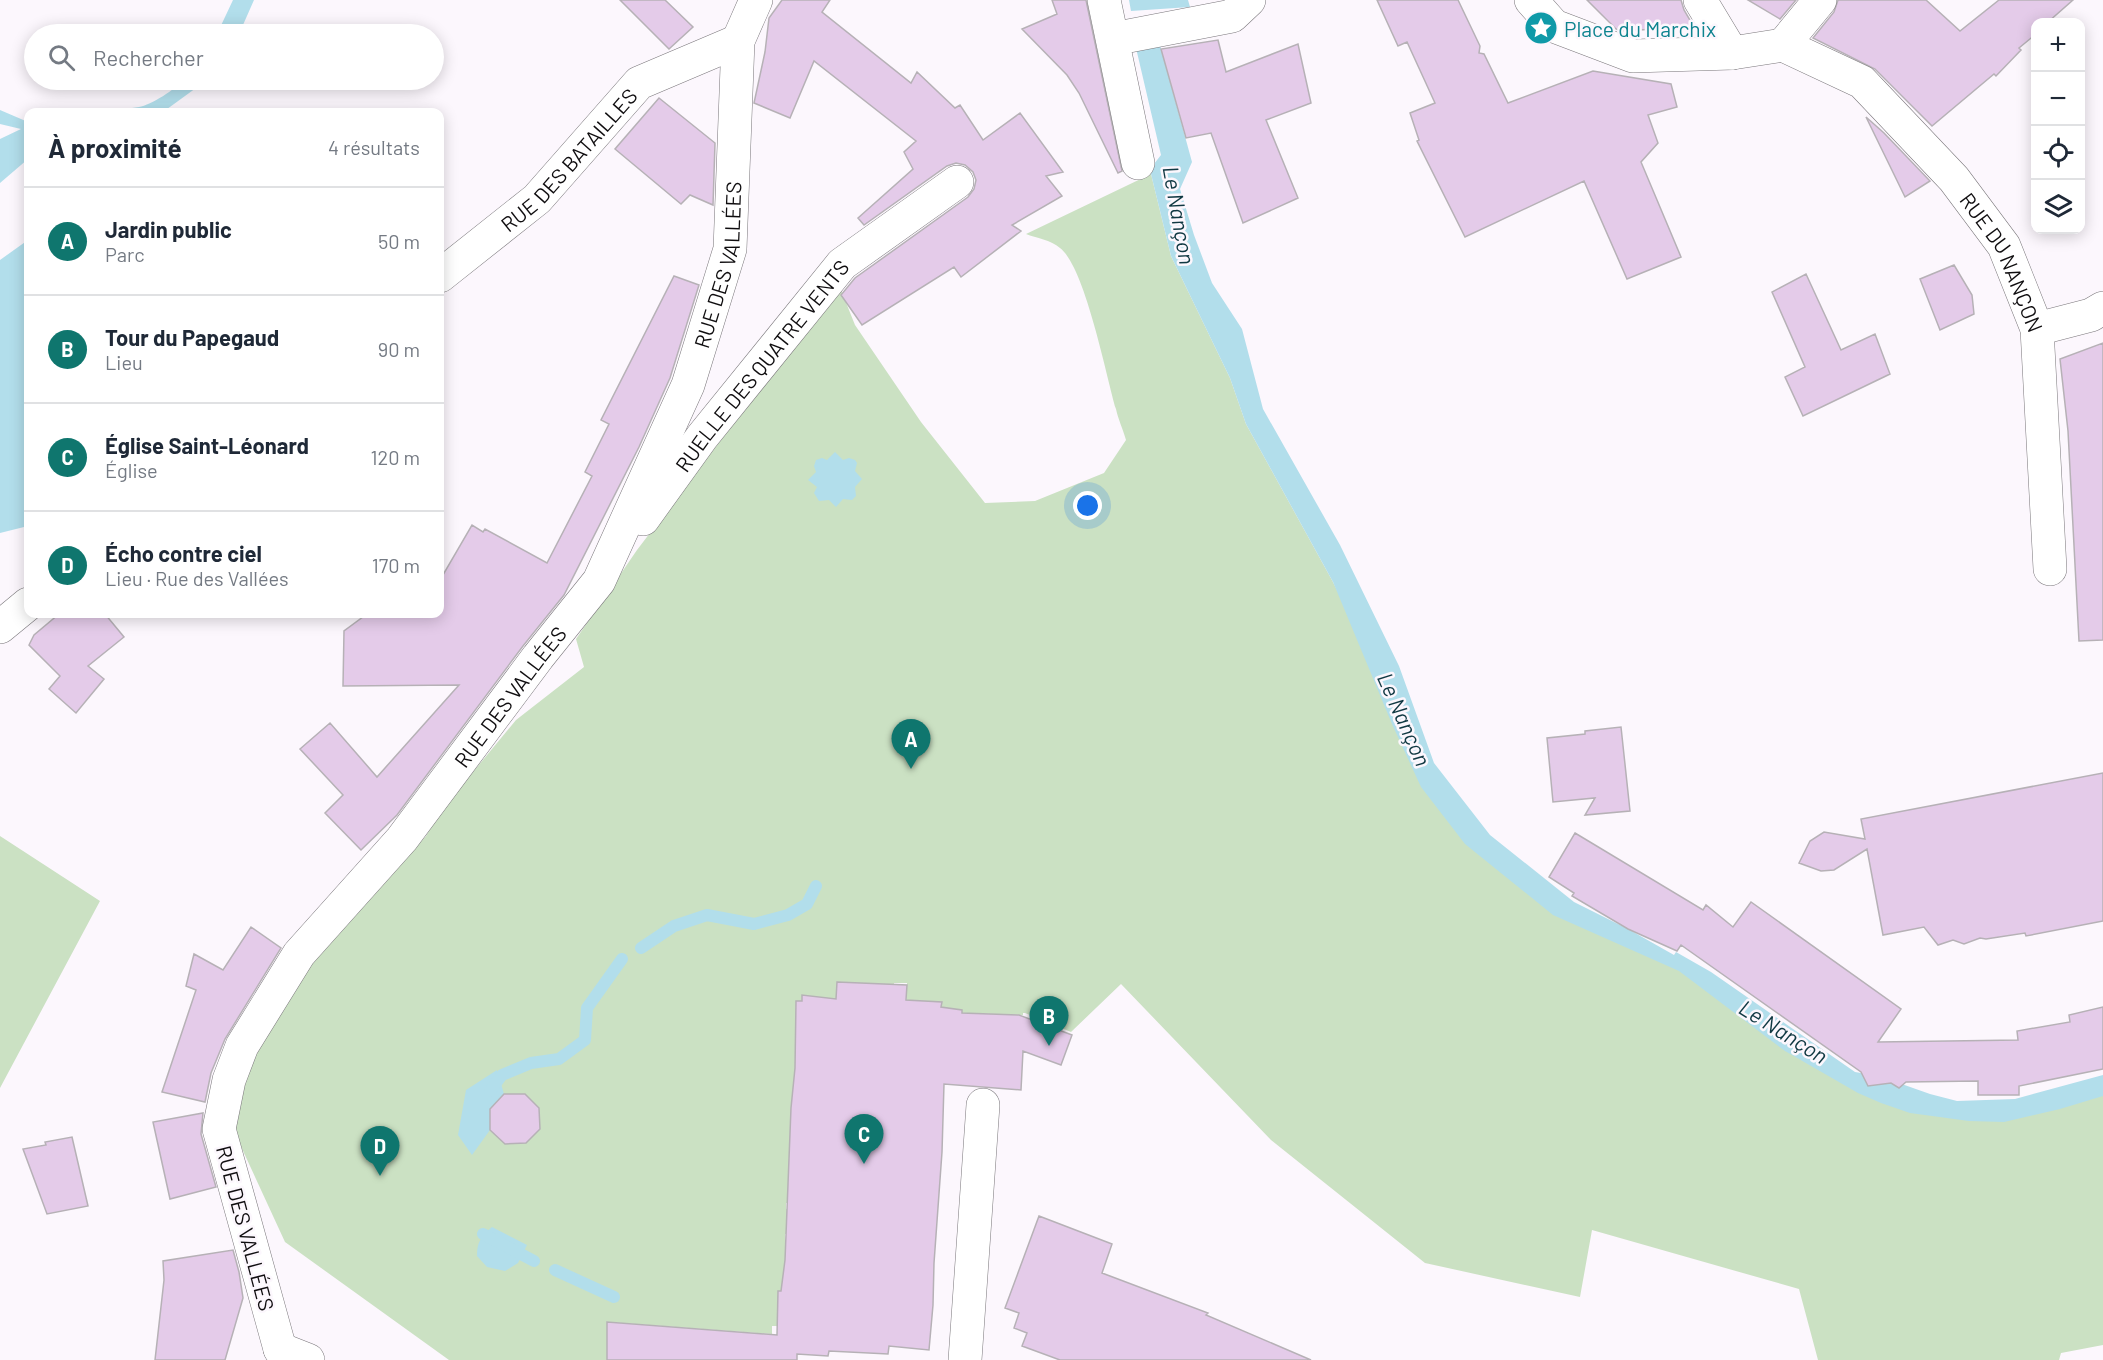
<!DOCTYPE html>
<html lang="fr">
<meta charset="utf-8">
<style>
:root{--surface:#fff;--page:#f2f2f3;--text:#1f2937;--muted:#747a83;--line:#e0e1e3;--accent:#0f766e}
body{margin:0;font-family:Barlow,sans-serif;background:var(--page);color:var(--text)}
.controls{position:absolute;right:18px;top:18px;display:grid;overflow:hidden;border-radius:12px;box-shadow:0 3px 15px #0003}
.controls button{width:54px;height:54px;display:grid;place-items:center;padding:0;border:0;border-bottom:2px solid var(--line);background:var(--surface);color:var(--text);font:30px sans-serif}
.you{position:absolute;left:1088px;top:506px;width:21px;height:21px;margin:-15px;border:4px solid #fff;border-radius:50%;background:#1a73e8;box-shadow:0 0 0 9px #1a73e833}
.badge{display:grid;place-items:center;width:39px;height:39px;border-radius:50%;background:var(--accent);color:#fff;font-size:20px;font-weight:700}
.pin{position:absolute;translate:-50% -50px;filter:drop-shadow(0 2px 3px #0008)}
.pin::after{content:'';position:absolute;top:32px;width:21px;height:18px;background:inherit;clip-path:polygon(0 0,100% 0,50% 100%)}
.list{margin:0;padding:0;list-style:none}
h2{display:flex;justify-content:space-between;align-items:center;height:78px;margin:0;padding:0 24px;font-size:26px}
h2 small{font-size:20px;font-weight:400;color:var(--muted)}
.list li{display:grid;grid-template-columns:39px 1fr auto;gap:18px;align-items:center;box-sizing:border-box;height:108px;padding:0 24px;border-top:2px solid var(--line)}
.list b{display:block;font-size:22px;white-space:nowrap}
.list p{margin:0;font-size:20px;white-space:nowrap;color:var(--muted)}
.list em{font-size:20px;font-style:normal;color:var(--muted)}
.icon{flex:none;width:33px;height:33px;fill:none;stroke:currentColor;stroke-width:2;stroke-linecap:round;stroke-linejoin:round}
.map{position:relative;flex:none;width:2103px;height:1360px;overflow:hidden}
.search{position:absolute;background:var(--surface);box-shadow:0 3px 15px #0003;left:24px;top:24px;width:420px;height:66px;display:flex;align-items:center;gap:15px;box-sizing:border-box;padding:0 21px;border-radius:33px;color:var(--muted);font-size:22px}
.panel{position:absolute;background:var(--surface);box-shadow:0 3px 15px #0003;left:24px;top:108px;width:420px;height:510px;border-radius:12px}
.map>svg:first-child{display:block}
.green{fill:#cbe1c3}
.water{fill:#b2deeb}
.lines{fill:none;stroke-linecap:round;stroke-linejoin:round}
.stream{stroke:#b2deeb;stroke-width:12}
.building{fill:#e4cbe9;stroke:#b6b1b6;stroke-width:1.5}
.minor-casing{stroke:#7a777b;stroke-width:34}
.minor{stroke:#fff;stroke-width:33}
.labels{text-anchor:middle;dominant-baseline:central;stroke-width:5;stroke-linejoin:round;paint-order:stroke}
.culture-label{font-size:21px;fill:#0d838f;stroke:#fcf7fd;text-anchor:start}
.street-label{font-size:21px;fill:#0f0d0f;stroke:#fcf7fd}
.water-label{font-size:22px;font-style:italic;fill:#0f3842;stroke:#fcf7fd}
</style>
<div class="map">
<svg width="2103" height="1360" viewBox="0 0 2103 1360">
<rect width="100%" height="100%" fill="#fcf7fd"/>
<path class="green" d="M 1151,174 L 1171,256 L 1230,378 L 1246,424 L 1333,582 L 1425,769 L 1485,848 L 1888,1097 L 1928,1107 L 2045,1105 L 2103,1084 L 2103,1345 L 2061,1353 L 2059,1360 L 1818,1360 L 1799,1289 L 1592,1230 L 1580,1297 L 1425,1263 L 1271,1140 L 1121,984 L 1071,1032 L 1025,1013 L 1023,1013 L 1023,1015 L 962,1013 L 962,1010 L 947,1012 L 947,1008 L 941,1007 L 942,1003 L 906,1006 L 907,983 L 894,983 L 892,1005 L 836,1003 L 802,995 L 801,1047 L 788,1178 L 791,1203 L 786,1203 L 786,1209 L 791,1210 L 789,1234 L 785,1234 L 785,1240 L 789,1241 L 785,1291 L 778,1291 L 778,1297 L 784,1298 L 781,1326 L 772,1326 L 772,1334 L 608,1322 L 607,1360 L 449,1360 L 285,1242 L 232,1127 L 244,1074 L 295,976 L 355,915 L 426,836 L 439,813 L 516,720 L 584,667 L 576,639 L 637,550 L 839,285 L 855,325 L 921,422 L 985,503 L 1035,501 L 1104,473 L 1126,440 C 1123,429 1118,419 1116,409 C 1106,375 1085,267 1060,248 C 1051,240 1036,238 1026,234 Z
M 0,836 L 100,901 L 0,1088 Z"/>
<path class="water" d="M 233,0 L 254,0 L 239,34 L 217,34 Z
M 1129,0 L 1188,0 L 1190,7 L 1131,11 Z
M 1160,45 L 1192,162 L 1180,189 L 1194,235 L 1212,283 L 1242,329 L 1263,409 L 1340,545 L 1399,666 L 1434,763 L 1490,835 L 1574,902 L 1628,929 L 1674,955 L 1676,952 L 1711,972 L 1855,1072 L 1879,1076 L 1930,1094 L 1957,1101 L 2015,1099 L 2103,1075 L 2103,1096 L 2060,1109 L 2004,1122 L 1969,1121 L 1910,1113 L 1881,1103 L 1858,1093 L 1785,1051 L 1679,971 L 1553,915 L 1465,844 L 1421,787 L 1392,724 L 1333,582 L 1246,424 L 1230,378 L 1171,256 L 1151,174 L 1150,169 L 1161,155 L 1136,48 Z
M 183,80 L 207,80 L 163,112 L 68,112 C 91,107 116,111 139,107 C 151,105 176,89 183,80 Z
M 0,110 L 28,122 L 28,159 L 0,183 L 0,139 L 21,129 L 0,124 Z
M 28,240 L 28,526 L 0,533 L 0,260 Z
M 835,452 L 843,460 L 849,458 L 855,460 L 857,463 L 855,471 L 862,479 L 855,487 L 856,496 L 852,500 L 843,499 L 836,507 L 829,500 L 819,501 L 814,493 L 817,487 L 808,480 L 816,472 L 814,466 L 816,460 L 822,458 L 827,460 Z
M 497,1070 L 504,1094 L 490,1130 L 472,1155 L 458,1135 L 466,1090 Z
M 492,1227 L 527,1245 L 518,1263 L 505,1271 L 487,1267 L 477,1256 C 477,1242 481,1236 492,1227 Z"/>
<g class="lines">
<path class="stream" d="M 641,948 L 674,926 L 707,915 L 754,924 L 788,915 L 807,904 L 816,886
M 490,1091 L 502,1075 L 531,1063 L 559,1059 L 585,1040 L 587,1008 L 622,959
M 483,1234 L 534,1261
M 555,1270 L 614,1297"/>
</g>
<path class="building" d="M 620,0 L 665,0 L 693,27 L 669,49 Z
M 782,0 L 830,0 L 822,12 L 911,83 L 917,72 L 955,108 L 960,105 L 983,140 L 1020,113 L 1063,172 L 1046,176 L 1062,196 L 1012,225 L 1021,231 L 961,277 L 954,267 L 862,325 L 841,295 L 855,278 L 968,197 L 974,189 L 976,180 L 973,172 L 965,165 L 956,163 L 947,166 L 864,225 L 858,218 L 913,169 L 904,152 L 916,141 L 814,61 L 790,118 L 754,103 L 765,52 L 769,18 Z
M 1052,0 L 1086,0 L 1122,171 L 1118,173 L 1079,93 L 1067,75 L 1022,29 L 1057,14 Z
M 1377,0 L 1458,0 L 1480,46 L 1479,53 L 1484,54 L 1508,103 L 1593,71 L 1671,84 L 1677,107 L 1648,115 L 1658,143 L 1641,162 L 1681,257 L 1627,279 L 1584,181 L 1465,237 L 1417,141 L 1419,140 L 1410,113 L 1435,103 L 1407,42 L 1398,46 Z
M 1587,0 L 1681,0 L 1684,10 L 1694,27 L 1620,31 L 1616,29 Z
M 1748,0 L 1796,0 L 1780,19 Z
M 1838,0 L 1926,0 L 1960,31 L 1999,0 L 2073,0 L 2048,22 L 2036,22 L 2036,34 L 2019,48 L 2021,50 L 1996,76 L 1994,74 L 1932,126 L 1875,69 L 1813,38 L 1834,12 Z
M 1218,40 L 1226,72 L 1298,44 L 1311,103 L 1266,120 L 1298,198 L 1243,223 L 1211,133 L 1186,138 L 1161,49 Z
M 659,98 L 715,143 L 713,205 L 690,195 L 681,204 L 615,149 Z
M 1866,117 L 1884,133 L 1930,181 L 1905,197 Z
M 1954,265 L 1972,295 L 1974,314 L 1940,330 L 1920,279 Z
M 1806,274 L 1841,350 L 1875,334 L 1890,374 L 1803,416 L 1785,377 L 1805,367 L 1772,292 Z
M 674,276 L 699,285 L 670,378 L 639,447 L 564,595 L 523,646 L 397,815 L 361,850 L 325,813 L 343,795 L 300,749 L 330,723 L 377,777 L 459,685 L 343,686 L 344,631 L 367,614 L 440,614 L 440,580 L 472,525 L 483,532 L 485,529 L 547,563 L 592,476 L 585,472 L 609,424 L 601,420 Z
M 2103,343 L 2103,640 L 2079,641 L 2068,431 L 2060,359 Z
M 59,614 L 105,614 L 124,637 L 88,666 L 104,679 L 76,713 L 49,689 L 60,676 L 29,645 L 34,635 Z
M 1621,727 L 1630,811 L 1585,815 L 1595,798 L 1553,802 L 1547,738 L 1585,734 L 1585,731 Z
M 2103,773 L 2103,921 L 2026,936 L 2025,933 L 1986,939 L 1980,938 L 1964,944 L 1953,940 L 1938,945 L 1924,927 L 1883,935 L 1867,849 L 1834,870 L 1821,871 L 1799,863 L 1810,841 L 1824,832 L 1865,839 L 1861,819 Z
M 1575,833 L 1703,910 L 1706,905 L 1733,927 L 1751,902 L 1901,1009 L 1878,1042 L 2018,1040 L 2017,1031 L 2070,1022 L 2069,1015 L 2103,1007 L 2103,1069 L 2019,1086 L 2019,1095 L 1978,1095 L 1978,1081 L 1906,1082 L 1899,1088 L 1891,1083 L 1868,1086 L 1861,1072 L 1681,945 L 1677,951 L 1628,929 L 1572,896 L 1574,893 L 1549,877 Z
M 251,927 L 281,948 L 225,1039 L 211,1073 L 205,1102 L 162,1092 L 196,990 L 186,986 L 194,954 L 223,970 Z
M 837,982 L 907,985 L 906,1000 L 942,1002 L 941,1007 L 962,1010 L 962,1013 L 1019,1015 L 1072,1035 L 1061,1065 L 1023,1051 L 1021,1090 L 944,1084 L 942,1152 L 934,1263 L 933,1305 L 929,1350 L 889,1346 L 888,1354 L 829,1351 L 828,1356 L 797,1354 L 797,1360 L 607,1360 L 607,1322 L 777,1335 L 778,1291 L 781,1291 L 785,1260 L 791,1108 L 795,1068 L 796,1001 L 802,1001 L 802,995 L 836,999 Z
M 504,1094 L 525,1094 L 539,1108 L 540,1129 L 526,1143 L 505,1144 L 490,1130 L 490,1109 Z
M 203,1113 L 201,1134 L 216,1187 L 170,1199 L 153,1122 Z
M 72,1137 L 88,1206 L 47,1214 L 23,1149 L 46,1145 L 45,1142 Z
M 1039,1216 L 1112,1244 L 1102,1273 L 1208,1313 L 1206,1315 L 1311,1360 L 1060,1360 L 1022,1346 L 1027,1333 L 1014,1328 L 1019,1313 L 1005,1308 Z
M 233,1250 L 239,1272 L 243,1298 L 225,1360 L 155,1360 L 164,1280 L 163,1261 Z"/>
<g class="lines">
<g class="minor-casing">
<g id="minor">
<path d="M 1104,0 L 1138,163"/>
<path d="M 1531,0 L 1554,26 L 1633,56 L 1732,53 L 1783,45"/>
<path d="M 1700,0 L 1732,53"/>
<path d="M 1113,39 L 1232,16 L 1249,0"/>
<path id="s1" d="M 1783,45 L 1862,82 L 1954,179 L 2004,246 L 2037,329 L 2050,569"/>
<path d="M 1783,45 L 1820,0"/>
<path id="s2" d="M 440,276 L 537,199 L 639,83 L 738,41"/>
<path d="M 2037,329 L 2091,315 L 2103,308"/>
<path id="s3" d="M 643,519 L 702,437 L 842,264 L 957,182"/>
<path d="M 0,627 L 28,604"/>
<path id="s4" d="M 280,1349 L 219,1129 L 229,1080 L 242,1046 L 299,954 L 402,839 L 538,657 L 599,581 L 688,385 L 730,249 L 738,41 L 756,0"/>
<path d="M 280,1349 L 308,1360"/>
<path d="M 965,1360 L 983,1105"/>
</g>
</g>
<use href="#minor" class="minor"/>
</g>
<defs>
<g id="sight-disc" transform="scale(1.725)"><circle r="9.5" fill="#0f9aa8" stroke="#fcf7fd"/><path d="M0-6L1.8-2.2L6-1.7L2.9 1.2L3.7 5.4L0 3.3L-3.7 5.4L-2.9 1.2L-6-1.7L-1.8-2.2Z" fill="#fff"/></g>
</defs>
<g fill-rule="evenodd">
<use href="#sight-disc" x="1541" y="28"/>
</g>
<g class="labels">
<g class="culture-label">
<text x="1564" y="28">Place du Marchix</text>
</g>
<g class="street-label">
<text stroke="none"><textPath href="#s2" startOffset="174">RUE DES BATAILLES</textPath></text>
<text stroke="none"><textPath href="#s1" startOffset="318">RUE DU NANÇON</textPath></text>
<text stroke="none"><textPath href="#s4" startOffset="1242">RUE DES VALLÉES</textPath></text>
<text stroke="none"><textPath href="#s3" startOffset="194">RUELLE DES QUATRE VENTS</textPath></text>
<text stroke="none"><textPath href="#s4" startOffset="756">RUE DES VALLÉES</textPath></text>
<text transform="translate(246 1228) rotate(75)">RUE DES VALLÉES</text>
</g>
<g class="water-label">
<text transform="translate(1180 215) rotate(80)">Le Nançon</text>
<text transform="translate(1405 719) rotate(66)">Le Nançon</text>
<text transform="translate(1784 1031) rotate(32)">Le Nançon</text>
</g>
</g>
</svg>
<div class="controls">
<button>+</button>
<button>−</button>
<button><svg class="icon" aria-label="locate" viewBox="0 0 24 24"><circle cx="12" cy="12" r="6"/><path d="M12 2v4M12 18v4M2 12h4M18 12h4"/></svg></button>
<button><svg class="icon" aria-label="layers" viewBox="0 0 24 24"><path d="M12 4l9 5-9 5-9-5zM3 14l9 5 9-5"/></svg></button>
</div>
<div class="you"></div>
<div class="pin badge" style="left:911px;top:769px">A</div>
<div class="pin badge" style="left:1049px;top:1046px">B</div>
<div class="pin badge" style="left:864px;top:1164px">C</div>
<div class="pin badge" style="left:380px;top:1176px">D</div>
<div class="search"><svg class="icon" aria-label="search" viewBox="0 0 24 24"><circle cx="10" cy="10" r="6"/><path d="M15 15l6 6"/></svg>Rechercher</div>
<section class="panel">
<h2>À proximité<small>4 résultats</small></h2>
<ul class="list">
<li><span class="badge">A</span><div><b>Jardin public</b><p>Parc</p></div><em>50 m</em></li>
<li><span class="badge">B</span><div><b>Tour du Papegaud</b><p>Lieu</p></div><em>90 m</em></li>
<li><span class="badge">C</span><div><b>Église Saint-Léonard</b><p>Église</p></div><em>120 m</em></li>
<li><span class="badge">D</span><div><b>Écho contre ciel</b><p>Lieu · Rue des Vallées</p></div><em>170 m</em></li>
</ul>
</section>
</div>
